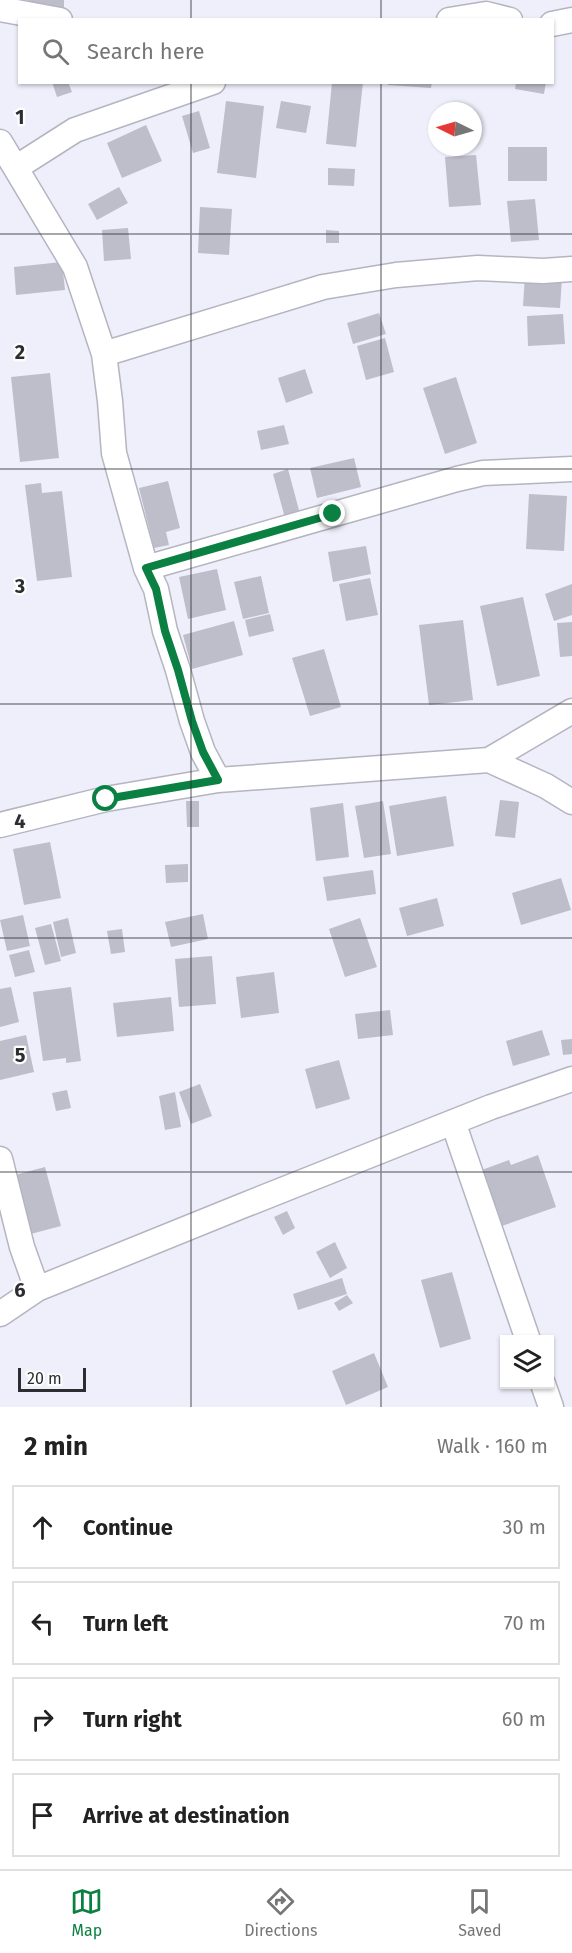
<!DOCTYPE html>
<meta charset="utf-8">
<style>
:root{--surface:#fff;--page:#f2f2f2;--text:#222;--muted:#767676;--line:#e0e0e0;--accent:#0b8043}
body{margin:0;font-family:"Fira Sans",sans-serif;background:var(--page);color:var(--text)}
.controls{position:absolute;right:18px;bottom:18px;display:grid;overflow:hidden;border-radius:0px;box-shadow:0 2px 4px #0004}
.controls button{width:54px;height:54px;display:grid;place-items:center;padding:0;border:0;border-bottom:2px solid var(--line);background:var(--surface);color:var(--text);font:30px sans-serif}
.compass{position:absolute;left:428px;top:102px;width:54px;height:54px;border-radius:50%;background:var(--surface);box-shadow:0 2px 4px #0004;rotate:275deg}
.scale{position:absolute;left:18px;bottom:15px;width:68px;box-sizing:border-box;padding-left:6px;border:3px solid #2c2d31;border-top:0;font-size:16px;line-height:21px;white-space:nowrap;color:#2c2d31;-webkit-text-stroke:4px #fdfdfd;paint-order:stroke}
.stop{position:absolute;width:18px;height:18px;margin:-14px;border:4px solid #0b8043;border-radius:50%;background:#fff}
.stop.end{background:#0b8043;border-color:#fff;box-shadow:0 2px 6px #0008}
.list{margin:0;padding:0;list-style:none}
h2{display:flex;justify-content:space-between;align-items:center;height:78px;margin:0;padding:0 24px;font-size:26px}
h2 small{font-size:20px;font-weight:400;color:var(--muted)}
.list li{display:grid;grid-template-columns:39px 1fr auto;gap:18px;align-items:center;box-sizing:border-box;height:84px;margin:0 12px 12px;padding:0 12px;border:2px solid var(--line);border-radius:0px}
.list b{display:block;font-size:22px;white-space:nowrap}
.list em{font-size:20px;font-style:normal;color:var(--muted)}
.icon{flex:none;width:33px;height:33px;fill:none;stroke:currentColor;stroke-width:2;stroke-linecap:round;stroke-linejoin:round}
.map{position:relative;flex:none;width:572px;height:1407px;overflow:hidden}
.search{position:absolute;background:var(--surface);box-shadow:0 2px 4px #0004;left:18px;right:18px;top:18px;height:66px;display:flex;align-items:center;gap:15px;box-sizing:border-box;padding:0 21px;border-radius:0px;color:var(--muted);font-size:22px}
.sheet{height:462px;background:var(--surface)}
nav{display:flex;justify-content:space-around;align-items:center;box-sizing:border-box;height:84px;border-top:2px solid var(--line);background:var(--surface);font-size:16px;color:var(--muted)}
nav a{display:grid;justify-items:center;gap:3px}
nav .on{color:var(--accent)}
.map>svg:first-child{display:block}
.building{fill:#bdbeca}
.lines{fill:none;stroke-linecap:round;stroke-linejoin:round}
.street-casing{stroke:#b4b5c0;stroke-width:27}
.street{stroke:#fff;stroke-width:24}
.route{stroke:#0b8043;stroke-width:8}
.grid{fill:none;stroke:#2c2d31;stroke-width:1.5;stroke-opacity:0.55}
.grid-label{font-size:20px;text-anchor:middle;font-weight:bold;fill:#2c2d31;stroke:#fdfdfd;stroke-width:4.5;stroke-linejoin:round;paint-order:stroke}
</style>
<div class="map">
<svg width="572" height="1407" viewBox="0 0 572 1407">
<rect width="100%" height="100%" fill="#eeeffb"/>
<path class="building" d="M 28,0 L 64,0 L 64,7 L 29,9 Z
M 52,82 L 68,82 L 72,92 L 57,97 Z
M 332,82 L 363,82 L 356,147 L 326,144 Z
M 388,82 L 432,82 L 431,88 L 388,85 Z
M 516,82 L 546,82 L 544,94 L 515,89 Z
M 226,101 L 264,106 L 256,178 L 217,173 Z
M 281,101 L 311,106 L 306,133 L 276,128 Z
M 199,111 L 210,148 L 193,153 L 182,116 Z
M 146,125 L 162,161 L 122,178 L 107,143 Z
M 508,147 L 547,147 L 547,181 L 508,181 Z
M 476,155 L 481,205 L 449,207 L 445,157 Z
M 328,168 L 355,169 L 354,186 L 328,185 Z
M 119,187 L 128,203 L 97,220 L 88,204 Z
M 535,199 L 539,240 L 511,242 L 507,201 Z
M 200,207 L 232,209 L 229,255 L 198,253 Z
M 128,228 L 131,259 L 104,261 L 102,230 Z
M 326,230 L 339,231 L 339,243 L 326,243 Z
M 62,262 L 65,290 L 16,295 L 14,267 Z
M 525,275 L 562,278 L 560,308 L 523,306 Z
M 379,313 L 386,334 L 353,344 L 347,323 Z
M 563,314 L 565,344 L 528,346 L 527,316 Z
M 385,338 L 394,372 L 366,380 L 357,346 Z
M 305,369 L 313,393 L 286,403 L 278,378 Z
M 50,373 L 59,458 L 20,462 L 11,377 Z
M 456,377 L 477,443 L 445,454 L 423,388 Z
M 284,425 L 289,444 L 261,450 L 257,431 Z
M 354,458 L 361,487 L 317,498 L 310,468 Z
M 288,469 L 300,514 L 285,518 L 273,474 Z
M 168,481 L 180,528 L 166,532 L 169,545 L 154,548 L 139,488 Z
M 41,483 L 42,493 L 62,491 L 72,577 L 37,581 L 25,485 Z
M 529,494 L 567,496 L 564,551 L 526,549 Z
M 366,546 L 371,574 L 333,582 L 328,552 Z
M 217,569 L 226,610 L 188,619 L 179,577 Z
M 261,576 L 269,613 L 243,619 L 234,582 Z
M 370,578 L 378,615 L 346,621 L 339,584 Z
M 572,584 L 572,615 L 554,621 L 545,594 Z
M 523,597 L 540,676 L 497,686 L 480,606 Z
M 270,614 L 274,631 L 249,637 L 245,620 Z
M 463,620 L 473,700 L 429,705 L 419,625 Z
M 234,621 L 243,655 L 192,669 L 183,635 Z
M 572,622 L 572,656 L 560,657 L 557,623 Z
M 324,649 L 341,707 L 310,716 L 292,658 Z
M 446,796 L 454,846 L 397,856 L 389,806 Z
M 500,800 L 519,802 L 515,838 L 495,836 Z
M 186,801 L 199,801 L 199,827 L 187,827 Z
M 383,801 L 391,854 L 364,858 L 355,806 Z
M 343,803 L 349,857 L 316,861 L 310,808 Z
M 50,842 L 61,898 L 24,905 L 13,849 Z
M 188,864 L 188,882 L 166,883 L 165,865 Z
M 373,870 L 376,894 L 327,901 L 323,877 Z
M 561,878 L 571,910 L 521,925 L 512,893 Z
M 437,898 L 444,926 L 407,936 L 399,908 Z
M 203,914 L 208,939 L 171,947 L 165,922 Z
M 23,915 L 30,946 L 7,951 L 0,920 Z
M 68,918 L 76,953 L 61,957 L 53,922 Z
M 360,918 L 377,967 L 345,977 L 329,929 Z
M 51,924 L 61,961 L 45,965 L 35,928 Z
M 122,929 L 125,952 L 111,954 L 107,931 Z
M 29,950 L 35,972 L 15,977 L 9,955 Z
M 212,956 L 216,1004 L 179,1007 L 175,959 Z
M 274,972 L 279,1013 L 241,1018 L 236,977 Z
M 11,987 L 19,1022 L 0,1027 L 0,989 Z
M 71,987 L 81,1061 L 66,1063 L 66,1058 L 43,1061 L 33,992 Z
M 171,997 L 174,1031 L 117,1037 L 113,1003 Z
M 390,1010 L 393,1035 L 358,1039 L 355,1014 Z
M 542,1030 L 550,1055 L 513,1066 L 506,1041 Z
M 26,1035 L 34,1072 L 0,1080 L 0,1041 Z
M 572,1039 L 572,1054 L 563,1055 L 561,1040 Z
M 339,1060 L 350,1099 L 316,1109 L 305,1069 Z
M 200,1084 L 212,1116 L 191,1124 L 179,1092 Z
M 67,1090 L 71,1108 L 56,1111 L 52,1093 Z
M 175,1092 L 181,1127 L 165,1130 L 159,1096 Z
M 538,1155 L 556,1207 L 499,1227 L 479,1171 L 509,1160 L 511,1165 Z
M 45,1167 L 61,1226 L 27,1235 L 11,1176 Z
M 287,1211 L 295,1228 L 283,1235 L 274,1217 Z
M 335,1242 L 347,1268 L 330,1278 L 316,1252 Z
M 452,1272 L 471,1339 L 440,1348 L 421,1280 Z
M 342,1278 L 347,1294 L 298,1310 L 293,1294 Z
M 347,1295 L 353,1303 L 339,1311 L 334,1303 Z
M 374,1353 L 388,1387 L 346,1405 L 332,1371 Z"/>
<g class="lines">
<g class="street-casing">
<path id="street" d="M 0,9 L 60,20
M 449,20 L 486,14 L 510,20
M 552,24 L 572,20
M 0,142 L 75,267 L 104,354 L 110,401 L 114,453 L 146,568 L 156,589 L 165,631 L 178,670 L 192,721 L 203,752 L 218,780
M 17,167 L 75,130 L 213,82
M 104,354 L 323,287 L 396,275 L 478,268 L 543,271 L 572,269
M 146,568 L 457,479 L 483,473 L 572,469
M 489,760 L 572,711
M 0,825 L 106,799 L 218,780 L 489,760 L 546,786 L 572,802
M 453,1122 L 528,1340
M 0,1159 L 22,1247 L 37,1289
M 0,1314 L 37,1289 L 242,1206 L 491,1107 L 572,1079
M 543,1384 L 551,1407"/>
</g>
<use href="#street" class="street"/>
</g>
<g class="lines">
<path class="route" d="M 106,799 L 218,780 L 203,752 L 192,721 L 178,670 L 165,631 L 156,589 L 146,568 L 333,514"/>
</g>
<path class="grid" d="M 191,0 L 191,20M 381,0 L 381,20M 191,82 L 191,1407M 381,82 L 381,1407M 0,234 L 572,234M 0,469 L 572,469M 0,704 L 572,704M 0,938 L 572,938M 0,1172 L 572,1172"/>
<g class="grid-label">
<text x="20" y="124">1</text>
<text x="20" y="359">2</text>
<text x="20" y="593">3</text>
<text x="20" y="828">4</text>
<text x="20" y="1062">5</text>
<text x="20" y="1297">6</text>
</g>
</svg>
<div class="controls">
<button><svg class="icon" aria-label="layers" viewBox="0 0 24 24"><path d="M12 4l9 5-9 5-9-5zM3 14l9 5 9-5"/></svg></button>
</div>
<svg class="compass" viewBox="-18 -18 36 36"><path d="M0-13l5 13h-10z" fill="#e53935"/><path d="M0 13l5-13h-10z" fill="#767676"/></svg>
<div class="scale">20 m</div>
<div class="stop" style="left:106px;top:799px"></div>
<div class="stop end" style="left:333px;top:514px"></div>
<div class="search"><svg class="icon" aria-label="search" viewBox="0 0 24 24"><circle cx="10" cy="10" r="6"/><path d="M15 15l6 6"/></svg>Search here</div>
</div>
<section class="sheet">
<h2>2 min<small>Walk · 160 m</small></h2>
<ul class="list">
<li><svg class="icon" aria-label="ahead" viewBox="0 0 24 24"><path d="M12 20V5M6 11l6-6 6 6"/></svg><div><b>Continue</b></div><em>30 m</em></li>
<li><svg class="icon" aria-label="left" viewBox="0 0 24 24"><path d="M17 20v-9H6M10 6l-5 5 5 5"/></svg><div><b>Turn left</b></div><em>70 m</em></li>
<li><svg class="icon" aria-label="right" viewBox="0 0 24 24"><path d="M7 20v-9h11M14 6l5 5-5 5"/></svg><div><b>Turn right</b></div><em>60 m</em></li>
<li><svg class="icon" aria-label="arrive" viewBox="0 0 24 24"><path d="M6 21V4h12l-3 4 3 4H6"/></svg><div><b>Arrive at destination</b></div></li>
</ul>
</section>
<nav>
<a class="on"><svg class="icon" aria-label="map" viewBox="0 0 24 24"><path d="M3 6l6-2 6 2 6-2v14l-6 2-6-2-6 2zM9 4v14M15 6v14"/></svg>Map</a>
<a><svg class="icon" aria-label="directions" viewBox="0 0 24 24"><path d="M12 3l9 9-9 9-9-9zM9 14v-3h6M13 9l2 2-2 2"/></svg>Directions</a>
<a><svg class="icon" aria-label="saved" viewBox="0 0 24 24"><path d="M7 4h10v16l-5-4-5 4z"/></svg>Saved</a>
</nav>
